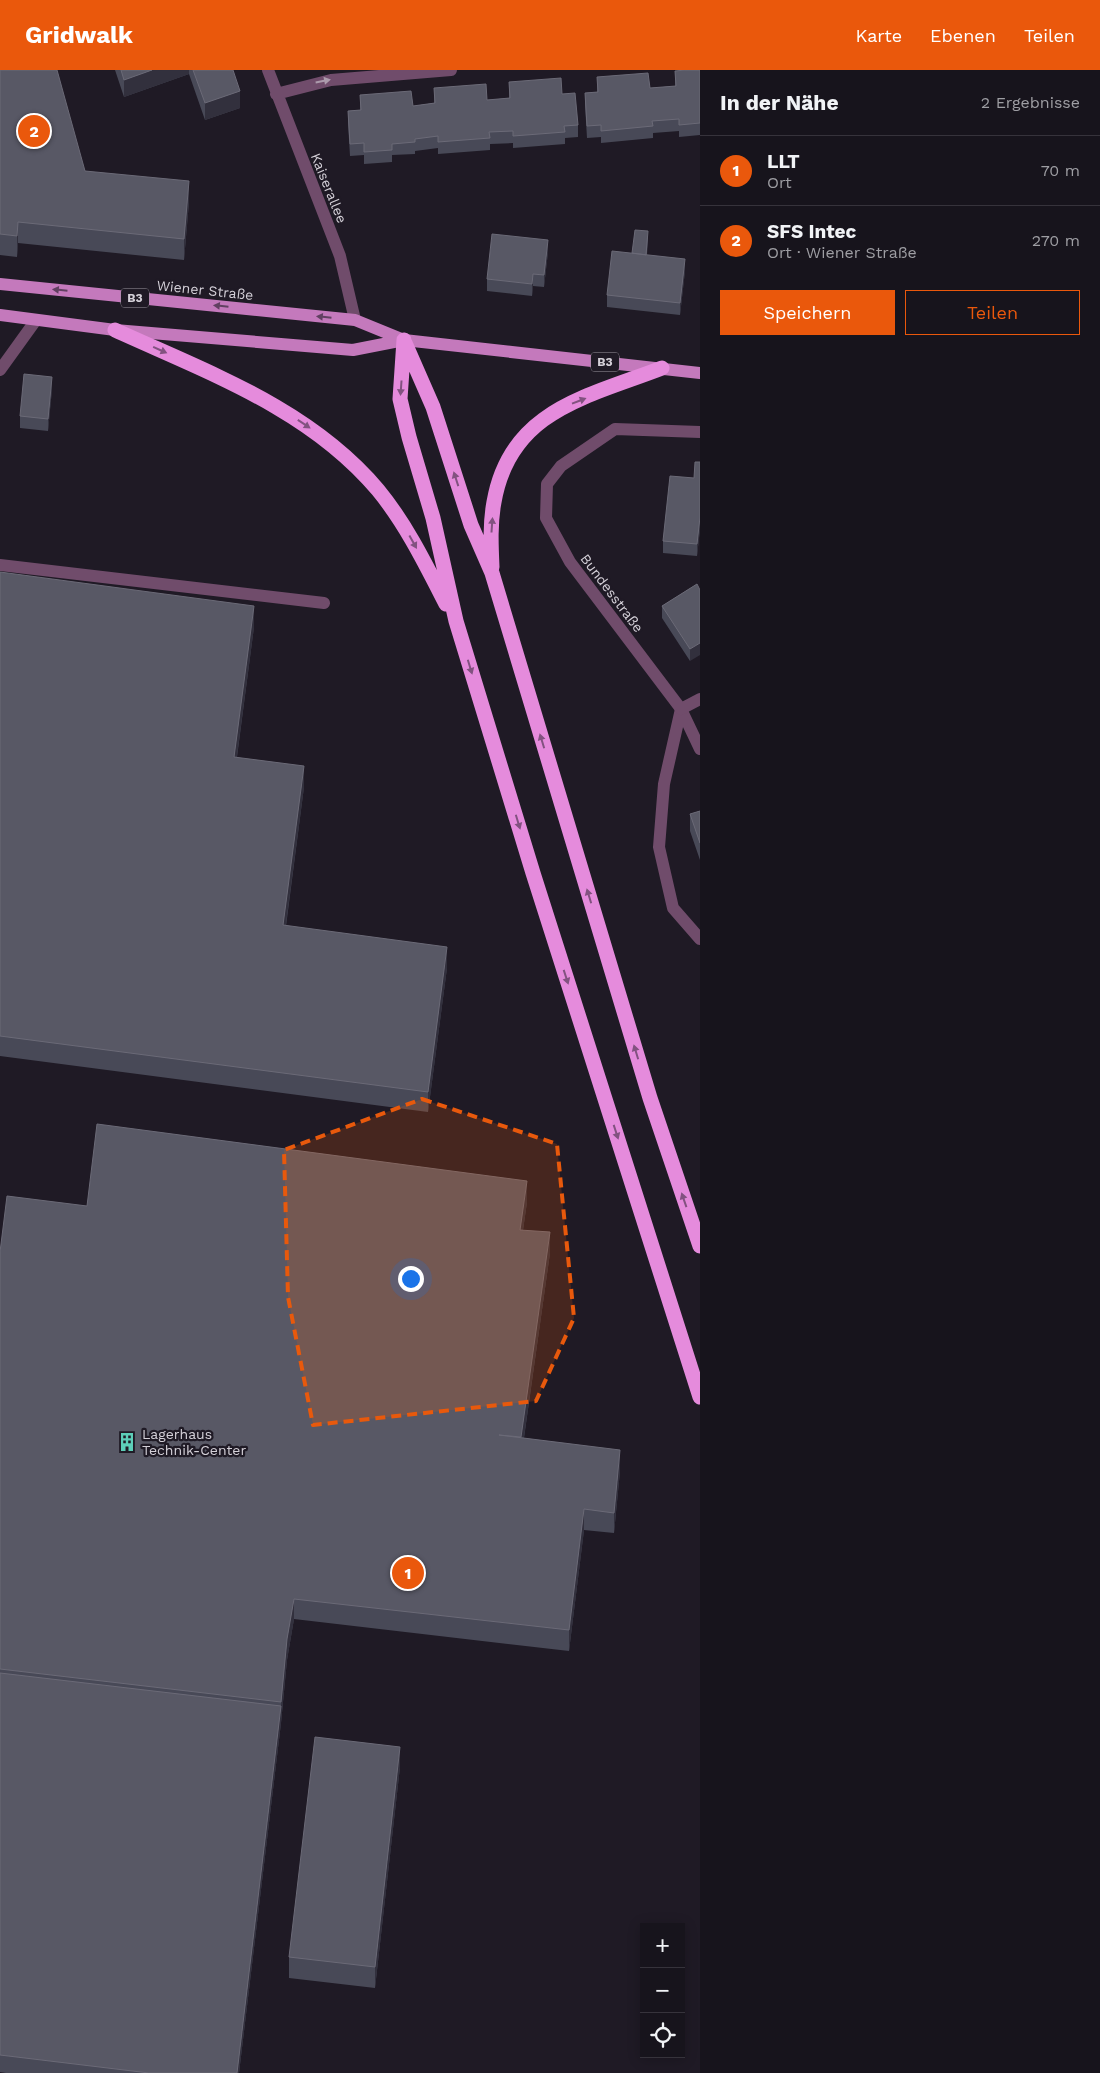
<!DOCTYPE html>
<html lang="de">
<meta charset="utf-8">
<style>
:root{--surface:#17141c;--page:#242129;--text:#f1f3f6;--muted:#9e9ea3;--line:#36333b;--accent:#ea580c}
body{margin:0;font-family:"Work Sans",sans-serif;background:var(--page);color:var(--text)}
.controls{position:absolute;right:15px;bottom:15px;display:grid;overflow:hidden;border-radius:0px;box-shadow:0 2px 12px #0003}
.controls button{width:45px;height:45px;display:grid;place-items:center;padding:0;border:0;border-bottom:1px solid var(--line);background:var(--surface);color:var(--text);font:25px sans-serif}
.you{position:absolute;left:410px;top:1208px;width:18px;height:18px;margin:-12px;border:4px solid #fff;border-radius:50%;background:#1a73e8;box-shadow:0 0 0 8px #1a73e833}
.badge{display:grid;place-items:center;width:32px;height:32px;border-radius:50%;background:var(--accent);color:#fff;font-size:16px;font-weight:700}
.pin{position:absolute;translate:-50% -50%;border:2px solid #fff;box-shadow:0 1px 5px #0006}
.list{margin:0;padding:0;list-style:none}
h2{display:flex;justify-content:space-between;align-items:center;height:65px;margin:0;padding:0 20px;font-size:21px}
h2 small{font-size:16px;font-weight:400;color:var(--muted)}
.list li{display:grid;grid-template-columns:32px 1fr auto;gap:15px;align-items:center;box-sizing:border-box;height:70px;padding:0 20px;border-top:1px solid var(--line)}
.list b{display:block;font-size:19px;white-space:nowrap}
.list p{margin:0;font-size:16px;white-space:nowrap;color:var(--muted)}
.list em{font-size:16px;font-style:normal;color:var(--muted)}
.actions{display:flex;gap:10px;padding:15px 20px}
.actions a{flex:1;padding:11px 0;border:1px solid var(--accent);border-radius:0px;text-align:center;font-size:18px;color:var(--accent)}
.actions .main{background:var(--accent);color:#fff}
.icon{flex:none;width:28px;height:28px;fill:none;stroke:currentColor;stroke-width:2;stroke-linecap:round;stroke-linejoin:round}
.map{position:relative;flex:none;width:700px;height:2003px;overflow:hidden}
header{display:flex;align-items:center;gap:30px;box-sizing:border-box;height:70px;padding:0 25px;background:var(--accent);color:#fff}
header strong{font-size:24px}
nav{display:flex;gap:28px;margin-inline-start:auto;font-size:18px}
main{display:flex}
aside{flex:1;background:var(--surface)}
.map>svg:first-child{display:block}
.lines{fill:none;stroke-linecap:round;stroke-linejoin:round}
.lane{stroke:#704c6b;stroke-width:12}
.street{stroke:#704c6b;stroke-width:12}
.primary{stroke:#c479bc;stroke-width:12}
.highway{stroke:#e58bdc;stroke-width:15}
.wall{fill:#484957}
.shaded-wall{fill:#32303d}
.building{fill:#585865;stroke:#6b6a77}
.oneway{fill:#ac9bac}
.oneway2{fill:#614061}
.oneway3{fill:#825280}
.marked{fill:#e8590c;fill-opacity:0.2;stroke:#e8590c;stroke-width:4;stroke-dasharray:10 6;stroke-linejoin:round}
.labels{text-anchor:middle;dominant-baseline:central;stroke-width:4.5;stroke-linejoin:round;paint-order:stroke}
.shield{fill:#1f1a25;stroke:#9e99a2;stroke-width:1}
.shield-label{font-size:12px;font-weight:bold;fill:#d4d0d8}
.street-label{font-size:14px;fill:#d4d0d8;stroke:#1f1a25}
.poi-label{font-size:14px;fill:#d4d0d8;stroke:#1f1a25;text-anchor:start}
</style>
<header>
<strong>Gridwalk</strong>
<nav><a>Karte</a><a>Ebenen</a><a>Teilen</a></nav>
</header>
<main>
<div class="map">
<svg width="700" height="2003" viewBox="0 0 700 2003">
<rect width="100%" height="100%" fill="#1f1a25"/>
<g class="lines">
<path class="lane" d="M 0,300 L 36,250
M 0,495 L 324,533
M 681,639 L 664,714 L 659,777 L 673,838 L 700,869
M 681,639 L 700,679"/>
<path class="street" d="M 268,0 L 340,186 L 355,250
M 276,24 L 331,10 L 451,0
M 700,362 L 615,359 L 561,396 L 547,414 L 546,448 L 570,492 L 681,639 L 700,629"/>
<path class="primary" d="M 0,214 L 355,250 L 404,270 L 700,303
M 0,245 L 115,260 L 353,280 L 404,270"/>
<path class="highway" d="M 115,260 C 209,303 310,339 378,420 C 406,454 426,495 446,534
M 404,270 L 400,329 L 409,367 L 433,448 L 456,551 L 533,803 L 700,1327
M 405,273 L 433,337 L 471,455 L 492,503 L 650,1028 L 700,1176
M 492,497 C 491,475 490,453 494,432 C 510,340 587,327 662,298"/>
</g>
<path class="wall" d="M 0,0 L 85,101 L 189,132 L 184,190 L 18,173 L 17,187 L 0,185 Z
M 115,0 L 233,0 L 240,38 L 205,50 L 189,4 L 124,27 Z
M 700,0 L 700,65 L 679,67 L 679,61 L 653,63 L 653,68 L 601,73 L 601,67 L 587,68 L 585,35 L 585,23 L 597,22 L 597,7 L 650,18 L 675,16 L 675,1 Z
M 509,12 L 562,24 L 578,55 L 578,67 L 565,68 L 565,74 L 513,78 L 513,73 L 490,74 L 490,80 L 438,84 L 438,78 L 415,81 L 415,84 L 392,85 L 392,92 L 364,94 L 364,85 L 350,86 L 348,53 L 348,41 L 360,40 L 360,25 L 413,36 L 434,33 L 434,18 L 487,30 L 509,28 Z
M 648,167 L 647,185 L 685,201 L 680,245 L 607,237 L 607,225 L 632,183 Z
M 548,182 L 544,217 L 533,216 L 532,226 L 487,221 L 487,209 Z
M 52,319 L 48,361 L 20,358 L 20,346 Z
M 700,392 L 700,459 L 697,486 L 663,483 L 663,471 L 694,408 Z
M 0,502 L 254,557 L 237,687 L 304,717 L 286,856 L 447,898 L 428,1042 L 0,986 Z
M 697,514 L 690,591 L 662,548 L 662,536 Z
M 700,741 L 700,790 L 690,761 L 690,744 Z
M 527,1132 L 523,1160 L 550,1183 L 524,1368 L 620,1401 L 614,1463 L 584,1460 L 569,1581 L 294,1549 L 287,1590 L 281,1653 L 239,2003 L 6,2003 L 0,2002 L 0,1182 L 87,1136 Z
M 400,1697 L 375,1918 L 289,1908 L 289,1887 Z"/>
<path class="shaded-wall" d="M 152,0 L 189,0 L 189,4 L 124,27 L 124,10 Z
M 240,21 L 240,38 L 205,50 L 205,33 Z
M 189,111 L 189,132 L 184,190 L 184,169 Z
M 18,152 L 18,173 L 17,187 L 17,166 Z
M 548,170 L 548,182 L 544,217 L 544,205 Z
M 685,189 L 685,201 L 680,245 L 680,233 Z
M 533,204 L 533,216 L 532,226 L 532,214 Z
M 52,307 L 52,319 L 48,361 L 48,349 Z
M 700,447 L 700,459 L 697,486 L 697,474 Z
M 254,536 L 254,557 L 234,708 L 234,687 Z
M 700,573 L 700,585 L 690,591 L 690,579 Z
M 304,696 L 304,717 L 283,876 L 283,855 Z
M 447,877 L 447,898 L 428,1042 L 428,1022 Z
M 527,1111 L 527,1132 L 520,1181 L 520,1160 Z
M 550,1162 L 550,1183 L 521,1388 L 521,1367 Z
M 620,1380 L 620,1401 L 614,1463 L 614,1443 Z
M 584,1439 L 584,1460 L 569,1581 L 569,1560 Z
M 294,1529 L 294,1549 L 287,1590 L 281,1653 L 239,2003 L 237,2003 L 281,1636 L 287,1569 Z
M 400,1677 L 400,1697 L 375,1918 L 375,1897 Z"/>
<path class="building" d="M 0,0 L 57,0 L 85,101 L 189,111 L 184,169 L 18,152 L 17,166 L 0,164 Z
M 121,0 L 152,0 L 124,10 Z
M 193,0 L 233,0 L 240,21 L 205,33 Z
M 685,0 L 700,0 L 700,53 L 679,55 L 679,49 L 652,51 L 653,56 L 601,61 L 601,55 L 587,56 L 585,23 L 598,22 L 597,7 L 648,3 L 650,18 L 676,16 L 675,1 Z
M 561,8 L 562,24 L 575,23 L 578,55 L 564,56 L 565,62 L 513,66 L 513,61 L 489,62 L 490,68 L 438,72 L 438,66 L 415,69 L 415,72 L 392,74 L 392,80 L 364,82 L 364,73 L 350,74 L 348,41 L 361,40 L 360,25 L 411,21 L 413,36 L 435,33 L 434,18 L 486,14 L 487,30 L 510,28 L 509,12 Z
M 635,160 L 648,161 L 646,185 L 632,183 Z
M 492,164 L 548,170 L 544,205 L 533,204 L 532,214 L 487,209 Z
M 612,181 L 685,189 L 680,233 L 607,225 Z
M 24,304 L 52,307 L 48,349 L 20,346 Z
M 695,392 L 700,392 L 700,447 L 697,474 L 663,471 L 670,406 L 694,408 Z
M 0,502 L 254,536 L 234,687 L 304,696 L 283,855 L 447,877 L 428,1022 L 0,966 Z
M 697,514 L 700,520 L 700,573 L 690,579 L 662,536 Z
M 700,741 L 700,773 L 690,744 Z
M 97,1054 L 527,1111 L 520,1160 L 550,1162 L 521,1367 L 499,1365 L 620,1380 L 614,1443 L 584,1439 L 569,1560 L 294,1529 L 287,1569 L 281,1632 L 0,1599 L 0,1182 L 7,1126 L 87,1136 Z
M 0,1603 L 281,1636 L 237,2003 L 149,2003 L 0,1985 Z
M 315,1667 L 400,1677 L 375,1897 L 289,1887 Z"/>
<defs><path id="oneway-solid" d="M-6-.8H1V-3.2L6.5 0L1 3.2V.8H-6Z" transform="scale(1.25)"/></defs>
<use class="oneway" href="#oneway-solid" transform="translate(323 11) rotate(-11)"/>
<g class="oneway2">
<use href="#oneway-solid" transform="translate(60 220) rotate(-174)"/>
<use href="#oneway-solid" transform="translate(221 236) rotate(-174)"/>
<use href="#oneway-solid" transform="translate(324 247) rotate(-174)"/>
</g>
<g class="oneway3">
<use href="#oneway-solid" transform="translate(160 280) rotate(24)"/>
<use href="#oneway-solid" transform="translate(401 318) rotate(94)"/>
<use href="#oneway-solid" transform="translate(579 331) rotate(-21)"/>
<use href="#oneway-solid" transform="translate(304 354) rotate(34)"/>
<use href="#oneway-solid" transform="translate(456 409) rotate(-108)"/>
<use href="#oneway-solid" transform="translate(492 455) rotate(-86)"/>
<use href="#oneway-solid" transform="translate(413 472) rotate(61)"/>
<use href="#oneway-solid" transform="translate(470 597) rotate(73)"/>
<use href="#oneway-solid" transform="translate(542 671) rotate(-107)"/>
<use href="#oneway-solid" transform="translate(518 752) rotate(73)"/>
<use href="#oneway-solid" transform="translate(589 826) rotate(-107)"/>
<use href="#oneway-solid" transform="translate(566 907) rotate(72)"/>
<use href="#oneway-solid" transform="translate(636 982) rotate(-107)"/>
<use href="#oneway-solid" transform="translate(616 1062) rotate(72)"/>
<use href="#oneway-solid" transform="translate(684 1130) rotate(-109)"/>
</g>
<path class="marked" d="M 422,1029 L 557,1074 L 574,1248 L 536,1331 L 313,1355 L 288,1227 L 284,1080 Z"/>
<defs>
<g id="building-bare" transform="scale(1.5)"><path d="M-4-6H4V6H1V3H-1V6H-4ZM-2.5-4.3h1.7v1.8h-1.7ZM.8-4.3h1.7v1.8H.8ZM-2.5-1h1.7V.8h-1.7ZM.8-1h1.7V.8H.8Z" fill="#5dceb8" stroke="#1f1a25" stroke-width="2.5" paint-order="stroke"/></g>
</defs>
<g fill-rule="evenodd">
<use href="#building-bare" x="127" y="1372"/>
</g>
<g class="labels">
<g class="shield">
<rect x="121" y="218.5" width="28" height="19" rx="4"/>
<rect x="591" y="282.5" width="28" height="19" rx="4"/>
</g>
<g class="shield-label">
<text x="135" y="228">B3</text>
<text x="605" y="292">B3</text>
</g>
<g class="street-label">
<text transform="translate(329 118) rotate(68)">Kaiserallee</text>
<text transform="translate(205 220) rotate(6)">Wiener Straße</text>
<text transform="translate(612 523) rotate(53)">Bundesstraße</text>
</g>
<g class="poi-label">
<text x="142" y="1364">Lagerhaus<tspan x="142" dy="16">Technik-Center</tspan></text>
</g>
</g>
</svg>
<div class="controls">
<button>+</button>
<button>−</button>
<button><svg class="icon" aria-label="locate" viewBox="0 0 24 24"><circle cx="12" cy="12" r="6"/><path d="M12 2v4M12 18v4M2 12h4M18 12h4"/></svg></button>
</div>
<div class="you"></div>
<div class="pin badge" style="left:408px;top:1503px">1</div>
<div class="pin badge" style="left:34px;top:61px">2</div>
</div>
<aside>
<h2>In der Nähe<small>2 Ergebnisse</small></h2>
<ul class="list">
<li><span class="badge">1</span><div><b>LLT</b><p>Ort</p></div><em>70 m</em></li>
<li><span class="badge">2</span><div><b>SFS Intec</b><p>Ort · Wiener Straße</p></div><em>270 m</em></li>
</ul>
<div class="actions"><a class="main">Speichern</a><a>Teilen</a></div>
</aside>
</main>
